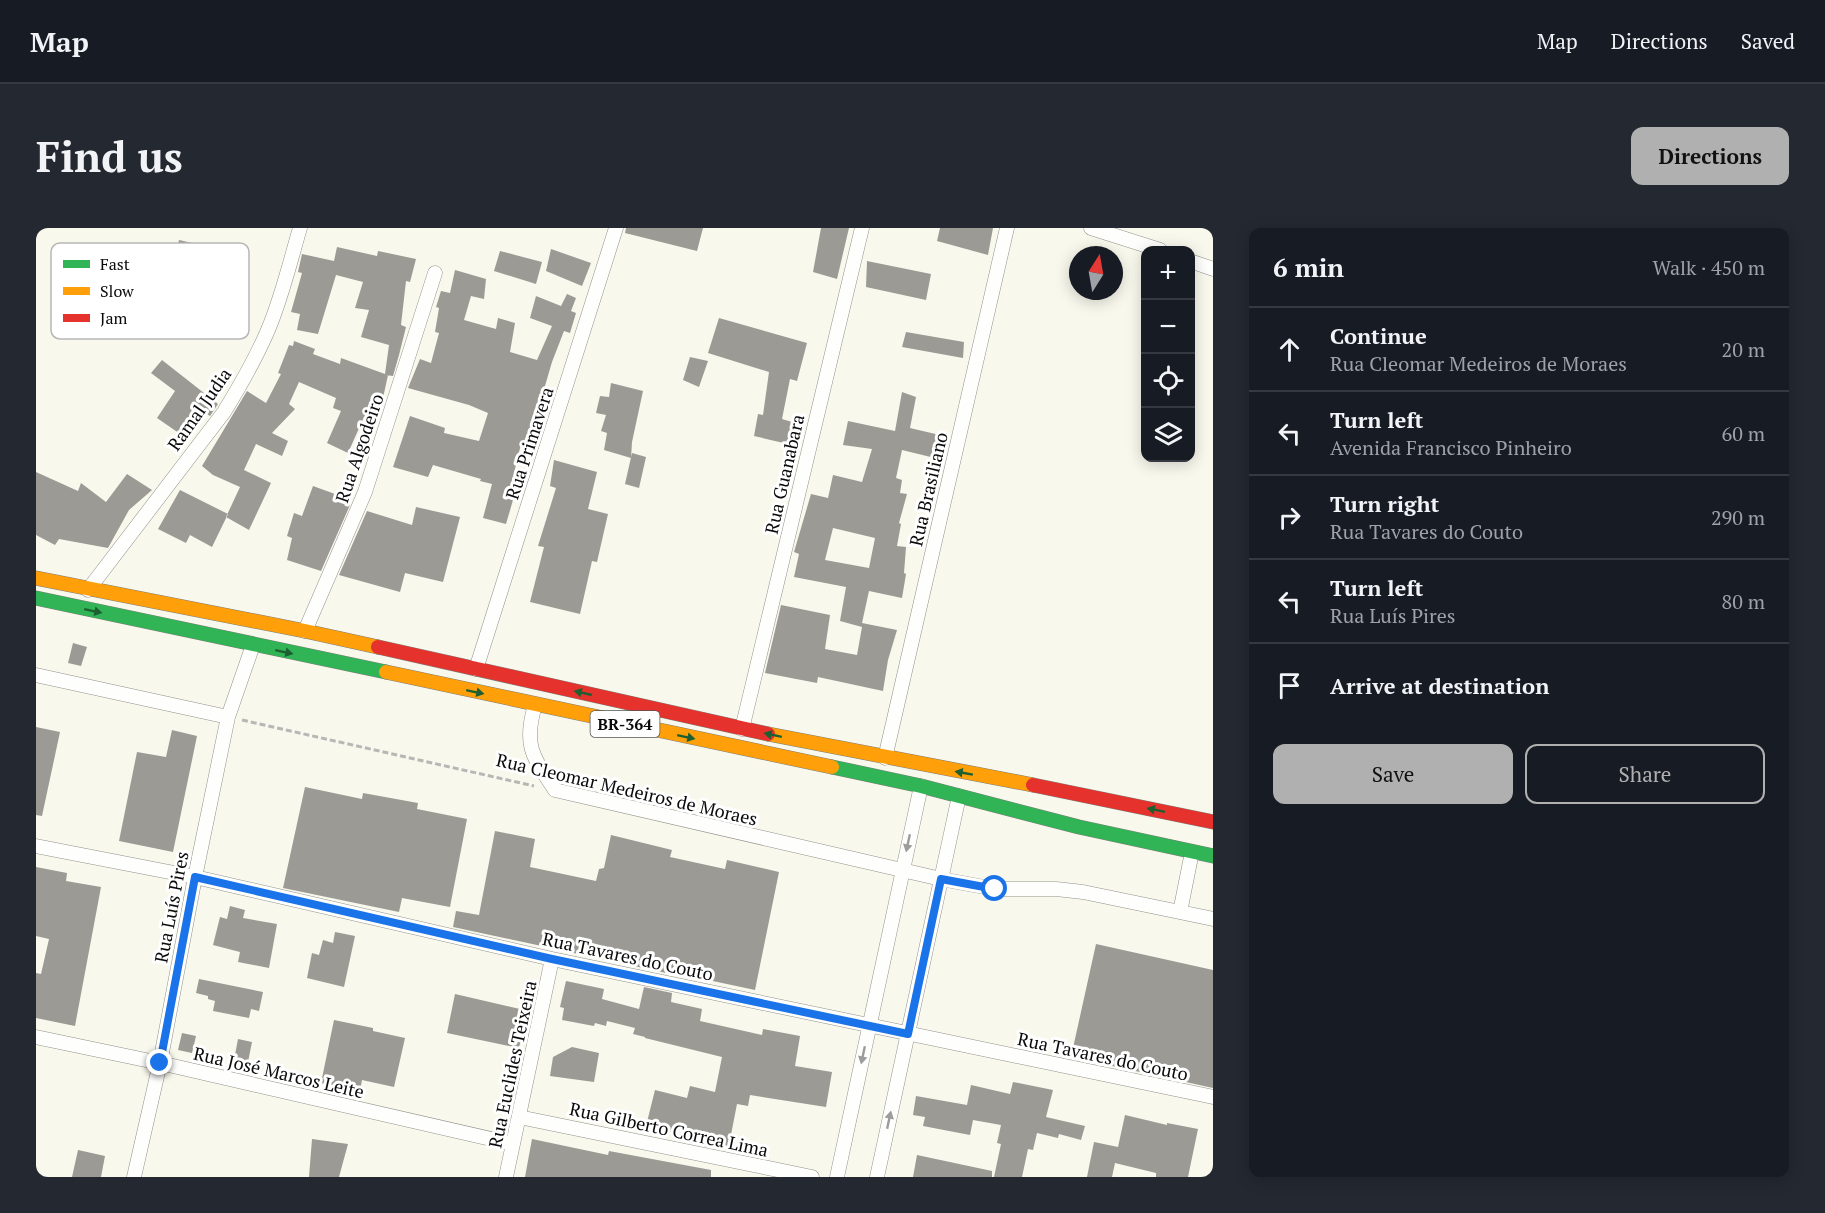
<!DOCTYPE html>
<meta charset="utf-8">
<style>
:root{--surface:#171b24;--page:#242831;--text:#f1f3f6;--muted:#9ea1a6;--line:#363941;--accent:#afb0af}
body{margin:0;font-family:"PT Serif",serif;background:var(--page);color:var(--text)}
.controls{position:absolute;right:18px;top:18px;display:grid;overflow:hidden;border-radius:12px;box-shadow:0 3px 15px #0003}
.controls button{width:54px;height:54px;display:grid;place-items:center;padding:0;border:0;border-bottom:2px solid var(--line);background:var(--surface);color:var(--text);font:30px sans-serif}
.compass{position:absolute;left:1033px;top:18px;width:54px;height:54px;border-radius:50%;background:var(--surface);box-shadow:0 3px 15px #0003;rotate:11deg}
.stop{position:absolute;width:18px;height:18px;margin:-14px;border:4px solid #1a73e8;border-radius:50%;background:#fff}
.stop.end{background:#1a73e8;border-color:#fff;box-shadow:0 2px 6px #0008}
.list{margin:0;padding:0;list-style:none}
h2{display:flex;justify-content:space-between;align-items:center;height:78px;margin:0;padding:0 24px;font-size:26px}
h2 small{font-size:20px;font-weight:400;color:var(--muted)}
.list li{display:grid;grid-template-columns:39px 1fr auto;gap:18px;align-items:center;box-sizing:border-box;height:84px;padding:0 24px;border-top:2px solid var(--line)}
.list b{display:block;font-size:22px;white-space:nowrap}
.list p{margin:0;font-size:20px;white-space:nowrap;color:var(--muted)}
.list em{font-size:20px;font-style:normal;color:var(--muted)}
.actions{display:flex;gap:12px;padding:18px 24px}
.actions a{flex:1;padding:14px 0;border:2px solid var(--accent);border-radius:12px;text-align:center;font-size:21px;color:var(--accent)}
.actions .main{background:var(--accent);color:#111}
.icon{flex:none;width:33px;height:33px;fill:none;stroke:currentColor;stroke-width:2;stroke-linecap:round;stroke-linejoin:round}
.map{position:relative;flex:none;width:1177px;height:949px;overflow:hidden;border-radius:12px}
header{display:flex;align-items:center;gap:36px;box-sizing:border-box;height:84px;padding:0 30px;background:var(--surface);border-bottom:2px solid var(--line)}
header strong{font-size:28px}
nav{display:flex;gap:33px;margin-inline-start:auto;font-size:21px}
.intro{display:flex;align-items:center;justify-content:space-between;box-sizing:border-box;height:144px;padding:0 36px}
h1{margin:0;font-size:42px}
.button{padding:15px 27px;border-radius:12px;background:var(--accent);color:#111;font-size:21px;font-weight:700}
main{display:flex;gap:36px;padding:0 36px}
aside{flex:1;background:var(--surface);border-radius:12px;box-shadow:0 3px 15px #0003}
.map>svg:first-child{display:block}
.building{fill:#9b9a94;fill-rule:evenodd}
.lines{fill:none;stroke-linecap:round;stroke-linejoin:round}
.street-casing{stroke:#92918c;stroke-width:15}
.fast-casing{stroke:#7f7e7a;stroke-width:15}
.slow-casing{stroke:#7f7e7a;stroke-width:15}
.jam-casing{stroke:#7f7e7a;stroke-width:15}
.path{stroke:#b7b7b5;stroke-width:3;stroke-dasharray:6 3;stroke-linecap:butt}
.street{stroke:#fefefc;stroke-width:14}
.fast{stroke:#30b455;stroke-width:14}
.slow{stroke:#ff9f0a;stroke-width:14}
.jam{stroke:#e5322d;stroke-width:14}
.oneway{fill:#1d5f30}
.oneway2{fill:#9c9c9b}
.route{stroke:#1a73e8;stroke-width:8}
.labels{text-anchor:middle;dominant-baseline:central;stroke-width:6;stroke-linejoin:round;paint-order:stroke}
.shield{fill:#fff;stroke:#545454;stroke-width:1.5}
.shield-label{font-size:16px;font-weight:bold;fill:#0a0a0a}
.street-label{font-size:18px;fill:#0a0a0a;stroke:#fff}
.key{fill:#fff;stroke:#b6b6b6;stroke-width:1.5}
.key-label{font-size:16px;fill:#0a0a0a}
</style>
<header>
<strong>Map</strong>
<nav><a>Map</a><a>Directions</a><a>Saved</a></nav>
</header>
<div class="intro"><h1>Find us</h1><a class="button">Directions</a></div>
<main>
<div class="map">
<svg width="1177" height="949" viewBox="0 0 1177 949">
<rect width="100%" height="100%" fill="#f9f8ed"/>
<path class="building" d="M 590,0 L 667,0 L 661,23 L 589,5 Z
M 785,0 L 813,0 L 801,51 L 777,44 Z
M 904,0 L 957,0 L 952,27 L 901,13 Z
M 143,12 L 188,22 L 178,63 L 133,52 Z
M 301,19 L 341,28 L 342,23 L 380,31 L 374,54 L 370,53 L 365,97 L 370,99 L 363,127 L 357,148 L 350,147 L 352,147 L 347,170 L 341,168 L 336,192 L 328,189 L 312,225 L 291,215 L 305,183 L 297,180 L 300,170 L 263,154 L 253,176 L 259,181 L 236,205 L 252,213 L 246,228 L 220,216 L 208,242 L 235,255 L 213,302 L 190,289 L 204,259 L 177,247 L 166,238 L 211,163 L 230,175 L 245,146 L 242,145 L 253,117 L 257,118 L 258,113 L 279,121 L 277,126 L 304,136 L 305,130 L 349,146 L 353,117 L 325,109 L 333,82 L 319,80 L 327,54 L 300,47 L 282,106 L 261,102 L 264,86 L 255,84 L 266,45 L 262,44 L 266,26 L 298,33 Z
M 515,21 L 555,35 L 546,58 L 510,43 Z
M 464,23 L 506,34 L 500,56 L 458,43 Z
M 831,33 L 895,46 L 890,72 L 830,59 Z
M 419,42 L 450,51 L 448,71 L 435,68 L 428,92 L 460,101 L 462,90 L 479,95 L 474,124 L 501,132 L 516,98 L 494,90 L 500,68 L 525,78 L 531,66 L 540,70 L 535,83 L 540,85 L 534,105 L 528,103 L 516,134 L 504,175 L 506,175 L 498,200 L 494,218 L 485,216 L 472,270 L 477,272 L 470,296 L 447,290 L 456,256 L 444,253 L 445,251 L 397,237 L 392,249 L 357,239 L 374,188 L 409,200 L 408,205 L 443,213 L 452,185 L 433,177 L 372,160 L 384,131 L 395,135 L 403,105 L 399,104 L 403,80 L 400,79 L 405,63 L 414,65 Z
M 683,90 L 771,115 L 761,153 L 754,151 L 746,191 L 756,194 L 752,216 L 718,208 L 722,186 L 727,187 L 733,144 L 672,125 Z
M 870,104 L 928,114 L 927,130 L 866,119 Z
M 654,129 L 672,133 L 663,159 L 647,152 Z
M 126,132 L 182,176 L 174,188 L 168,184 L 150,210 L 121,190 L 139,163 L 115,145 Z
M 575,155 L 607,163 L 596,214 L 595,230 L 568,222 L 571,205 L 565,203 L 570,187 L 560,185 L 564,168 L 573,169 Z
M 866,164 L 880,169 L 874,200 L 908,208 L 903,231 L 866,222 L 860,250 L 866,252 L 864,265 L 871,266 L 863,295 L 865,296 L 861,318 L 870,319 L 868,345 L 870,346 L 866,370 L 833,363 L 826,395 L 861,402 L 852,432 L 847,463 L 782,449 L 781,455 L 729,445 L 745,377 L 794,387 L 789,421 L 821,427 L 826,399 L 804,393 L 810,359 L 758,349 L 763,326 L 758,324 L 775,266 L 792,270 L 797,247 L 826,254 L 836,221 L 807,217 L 812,193 L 859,203 ZM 797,300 L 839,310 L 833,340 L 789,332 Z
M 596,225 L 610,229 L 603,260 L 589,256 Z
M 518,232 L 561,244 L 552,281 L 572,286 L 561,334 L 556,333 L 544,386 L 494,374 L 508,319 L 502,318 L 520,260 L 514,258 Z
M 0,244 L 42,263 L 45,255 L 70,274 L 91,246 L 116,262 L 93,282 L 72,320 L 23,311 L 19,317 L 0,307 Z
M 277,258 L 310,270 L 308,275 L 314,277 L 285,343 L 251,332 L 256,310 L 251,308 L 258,285 L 266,288 Z
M 144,262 L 192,286 L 176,319 L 154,307 L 150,315 L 122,301 Z
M 380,279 L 424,289 L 407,354 L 369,345 L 364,364 L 303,347 L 331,283 L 376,297 Z
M 37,415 L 51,419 L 45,438 L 32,435 Z
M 0,499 L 24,504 L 6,588 L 0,587 Z
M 136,502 L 161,508 L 137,624 L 83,613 L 101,524 L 130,529 Z
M 269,559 L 326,571 L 327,565 L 382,575 L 381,581 L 431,591 L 414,679 L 366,670 L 363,684 L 247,660 Z
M 459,603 L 499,611 L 494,639 L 560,653 L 563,641 L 568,640 L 575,607 L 636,622 L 634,629 L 689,641 L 691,632 L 743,644 L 719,762 L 658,749 L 658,751 L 417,699 L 420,683 L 443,687 Z
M 0,639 L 31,645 L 30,653 L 65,659 L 39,798 L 0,790 L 0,745 L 5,746 L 13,711 L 0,708 Z
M 194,678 L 209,682 L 207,690 L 241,696 L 233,740 L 202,734 L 204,724 L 177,717 L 184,689 L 191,691 Z
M 299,704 L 319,708 L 308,759 L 271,750 L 276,725 L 283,727 L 287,712 L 297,715 Z
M 1060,716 L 1177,742 L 1177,860 L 1035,829 Z
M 163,751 L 227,764 L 223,783 L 215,781 L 213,790 L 177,783 L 179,773 L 172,771 L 172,768 L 160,765 Z
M 530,753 L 568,761 L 566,771 L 603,781 L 608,759 L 636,765 L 635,774 L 666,781 L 664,793 L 726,807 L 727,801 L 764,808 L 759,838 L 796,844 L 790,879 L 714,867 L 712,878 L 701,876 L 692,922 L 669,918 L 671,908 L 640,901 L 639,905 L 610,898 L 619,862 L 651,870 L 654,858 L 679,864 L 686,829 L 609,810 L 609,809 L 597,806 L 599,800 L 571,793 L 570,798 L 559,795 L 558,798 L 526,792 L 528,780 L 524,779 Z
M 419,766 L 484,781 L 479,806 L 486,807 L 483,820 L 411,805 Z
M 298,792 L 337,800 L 337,803 L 369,810 L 358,859 L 326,852 L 324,863 L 285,855 Z
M 146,805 L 160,808 L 156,825 L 142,822 Z
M 202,811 L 216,814 L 212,834 L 198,832 Z
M 536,819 L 563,825 L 558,854 L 514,848 L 517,829 Z
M 977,854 L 1017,862 L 1010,889 L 1049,898 L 1045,912 L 1023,906 L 1022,910 L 1001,905 L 997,922 L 992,921 L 986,949 L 958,949 L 965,916 L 961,915 L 965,897 L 937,892 L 934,907 L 887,898 L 889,889 L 877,887 L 880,868 L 931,877 L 935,857 L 974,866 Z
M 1089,887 L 1131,897 L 1131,895 L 1162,901 L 1152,949 L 1120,949 L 1120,945 L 1079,935 L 1076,949 L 1051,949 L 1058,914 L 1082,919 Z
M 276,911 L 312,916 L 303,949 L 273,949 Z
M 496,911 L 572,927 L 573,923 L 675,942 L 675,949 L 489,949 Z
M 42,922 L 69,928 L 65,949 L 36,949 Z
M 881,927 L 956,943 L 956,949 L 877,949 Z"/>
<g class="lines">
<g class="street-casing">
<path id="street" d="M 1055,0 L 1124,22
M 1154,33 L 1177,41
M 52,362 L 188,184 C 204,158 220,130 232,102 C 246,69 254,34 264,0
M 269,403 L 329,264 L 399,45
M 440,441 L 580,0
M 0,447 L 192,489
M 499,477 C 487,518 497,529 519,562 L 905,651 L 959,661 L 1020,661 L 1047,664 L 1177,691
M 706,501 L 826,0
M 849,530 L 971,0
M 0,618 L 159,649 L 516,731 L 1177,869
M 1144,684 L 1156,624
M 0,809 L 124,835 L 477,916
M 483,889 L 776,949
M 98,949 L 124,835 L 159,649 L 192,489 L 217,417
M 470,949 L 516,731
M 801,949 L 885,558
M 841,949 L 923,568"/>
</g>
<g class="fast-casing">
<path id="fast" d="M 0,370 L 350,444
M 796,539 L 885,558 L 1043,599 L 1177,628"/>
</g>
<g class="slow-casing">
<path id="slow" d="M 0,350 L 269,403 L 342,419
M 350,444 L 796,539
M 732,506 L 997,557"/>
</g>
<g class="jam-casing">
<path id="jam" d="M 342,419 L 732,506
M 997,557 L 1177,594"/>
</g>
<path class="path" d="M 206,492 L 498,558"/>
<use href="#street" class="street"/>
<use href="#fast" class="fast"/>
<use href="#slow" class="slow"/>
<use href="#jam" class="jam"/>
</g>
<defs><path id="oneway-solid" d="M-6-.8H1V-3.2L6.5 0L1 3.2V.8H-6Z" transform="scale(1.5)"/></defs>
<g class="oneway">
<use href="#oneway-solid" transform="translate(57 383) rotate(12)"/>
<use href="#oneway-solid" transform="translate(248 424) rotate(12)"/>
<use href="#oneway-solid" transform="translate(439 464) rotate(12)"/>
<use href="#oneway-solid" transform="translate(547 465) rotate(-167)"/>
<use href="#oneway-solid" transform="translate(737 507) rotate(-168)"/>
<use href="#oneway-solid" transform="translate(650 509) rotate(12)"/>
<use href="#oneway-solid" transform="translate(928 545) rotate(-170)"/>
<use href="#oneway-solid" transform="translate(1120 582) rotate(-168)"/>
</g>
<g class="oneway2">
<use href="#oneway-solid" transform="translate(872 615) rotate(102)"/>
<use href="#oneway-solid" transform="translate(827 827) rotate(102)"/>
<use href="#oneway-solid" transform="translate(853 892) rotate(-78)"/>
</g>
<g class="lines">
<path class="route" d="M 124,835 L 159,649 L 516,731 L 872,806 L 905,651 L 959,661"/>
</g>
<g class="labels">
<rect class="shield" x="554.5" y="483" width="69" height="26" rx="4.5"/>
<g class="shield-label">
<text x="589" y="496">BR-364</text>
</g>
<g class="street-label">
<text transform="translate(163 181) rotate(-55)">Ramal Judia</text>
<text transform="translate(493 215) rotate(-72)">Rua Primavera</text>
<text transform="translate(323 220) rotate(-71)">Rua Algodeiro</text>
<text transform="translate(748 246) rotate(-77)">Rua Guanabara</text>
<text transform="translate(892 261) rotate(-77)">Rua Brasiliano</text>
<text transform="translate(591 561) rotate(13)">Rua Cleomar Medeiros de Moraes</text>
<text transform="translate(135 679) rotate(-79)">Rua Luís Pires</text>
<text transform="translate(592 728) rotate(12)">Rua Tavares do Couto</text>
<text transform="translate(1067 828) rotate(12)">Rua Tavares do Couto</text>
<text transform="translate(476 836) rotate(-78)">Rua Euclides Teixeira</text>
<text transform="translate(243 844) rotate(13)">Rua José Marcos Leite</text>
<text transform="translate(633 901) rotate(12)">Rua Gilberto Correa Lima</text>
</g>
</g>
<rect x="15" y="15" width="198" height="96" rx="9" class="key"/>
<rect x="27" y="32" width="27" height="8" fill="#30b455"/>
<rect x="27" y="59" width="27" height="8" fill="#ff9f0a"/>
<rect x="27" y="86" width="27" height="8" fill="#e5322d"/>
<g class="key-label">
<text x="64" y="42">Fast</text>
<text x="64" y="69">Slow</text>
<text x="64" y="96">Jam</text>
</g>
</svg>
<div class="controls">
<button>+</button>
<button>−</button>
<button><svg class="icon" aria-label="locate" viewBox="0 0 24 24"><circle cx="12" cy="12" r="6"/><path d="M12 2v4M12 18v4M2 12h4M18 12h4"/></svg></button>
<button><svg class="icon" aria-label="layers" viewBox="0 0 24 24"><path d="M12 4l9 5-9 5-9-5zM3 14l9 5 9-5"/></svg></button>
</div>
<svg class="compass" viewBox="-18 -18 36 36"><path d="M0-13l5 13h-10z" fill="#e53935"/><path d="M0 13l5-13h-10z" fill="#9ea1a6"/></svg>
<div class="stop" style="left:959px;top:661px"></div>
<div class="stop end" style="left:124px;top:835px"></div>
</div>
<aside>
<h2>6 min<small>Walk · 450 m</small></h2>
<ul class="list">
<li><svg class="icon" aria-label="ahead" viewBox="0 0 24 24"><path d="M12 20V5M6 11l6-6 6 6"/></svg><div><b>Continue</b><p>Rua Cleomar Medeiros de Moraes</p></div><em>20 m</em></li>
<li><svg class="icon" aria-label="left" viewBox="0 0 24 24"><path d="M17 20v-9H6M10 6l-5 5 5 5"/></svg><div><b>Turn left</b><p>Avenida Francisco Pinheiro</p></div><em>60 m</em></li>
<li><svg class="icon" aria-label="right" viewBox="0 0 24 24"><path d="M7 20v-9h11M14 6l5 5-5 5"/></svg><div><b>Turn right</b><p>Rua Tavares do Couto</p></div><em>290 m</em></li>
<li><svg class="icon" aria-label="left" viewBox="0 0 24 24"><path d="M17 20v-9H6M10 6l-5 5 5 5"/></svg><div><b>Turn left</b><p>Rua Luís Pires</p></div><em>80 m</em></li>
<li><svg class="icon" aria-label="arrive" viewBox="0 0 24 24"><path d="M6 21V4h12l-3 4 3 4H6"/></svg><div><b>Arrive at destination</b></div></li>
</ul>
<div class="actions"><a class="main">Save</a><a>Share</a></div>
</aside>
</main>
